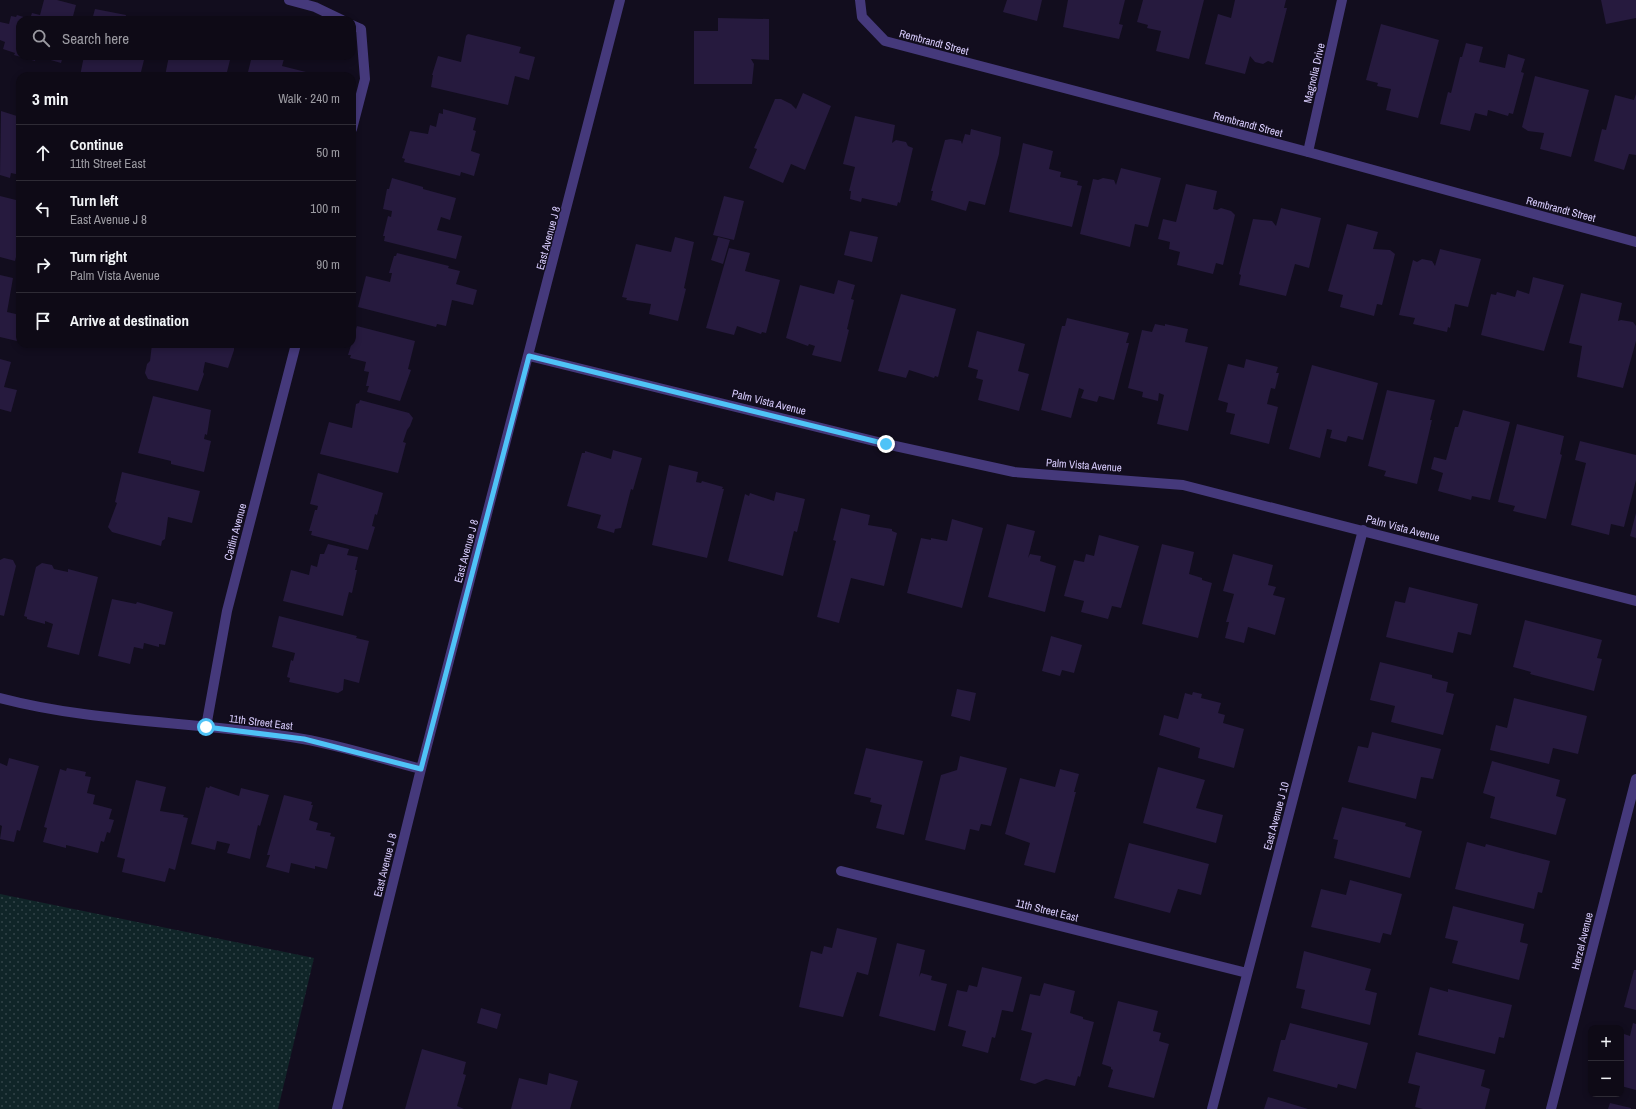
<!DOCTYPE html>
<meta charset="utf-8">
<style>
:root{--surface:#0e0a16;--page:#1c1823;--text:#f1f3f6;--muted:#9b9aa1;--line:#2e2b35}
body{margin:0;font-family:"Archivo Narrow",sans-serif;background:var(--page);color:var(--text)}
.controls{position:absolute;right:12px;bottom:12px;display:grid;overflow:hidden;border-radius:8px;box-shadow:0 2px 6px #0003}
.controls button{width:36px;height:36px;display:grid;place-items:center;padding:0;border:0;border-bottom:1px solid var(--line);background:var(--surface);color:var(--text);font:20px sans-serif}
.stop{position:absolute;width:12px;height:12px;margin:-9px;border:3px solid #4fc3f7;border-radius:50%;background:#fff}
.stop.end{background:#4fc3f7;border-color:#fff;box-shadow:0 1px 4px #0008}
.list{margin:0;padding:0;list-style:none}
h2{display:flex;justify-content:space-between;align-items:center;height:52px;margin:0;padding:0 16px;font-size:17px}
h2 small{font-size:13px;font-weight:400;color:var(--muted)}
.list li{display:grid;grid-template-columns:26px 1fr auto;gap:12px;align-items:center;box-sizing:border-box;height:56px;padding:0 16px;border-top:1px solid var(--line)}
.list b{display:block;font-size:15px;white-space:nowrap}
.list p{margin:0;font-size:13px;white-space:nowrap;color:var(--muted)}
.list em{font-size:13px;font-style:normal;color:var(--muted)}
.icon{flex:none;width:22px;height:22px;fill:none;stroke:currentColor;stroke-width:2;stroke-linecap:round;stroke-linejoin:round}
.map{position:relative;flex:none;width:1636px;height:1109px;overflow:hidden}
.search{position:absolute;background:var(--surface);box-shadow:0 2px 6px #0003;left:16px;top:16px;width:340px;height:44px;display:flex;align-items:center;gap:10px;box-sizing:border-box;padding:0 14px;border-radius:12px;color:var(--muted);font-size:15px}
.panel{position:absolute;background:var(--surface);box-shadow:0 2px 6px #0003;left:16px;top:72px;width:340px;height:276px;border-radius:12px}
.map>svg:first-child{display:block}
.grass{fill:url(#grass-dots)}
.building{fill:#261a3e}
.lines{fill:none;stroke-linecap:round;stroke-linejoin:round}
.minor{stroke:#45397b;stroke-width:10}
.route{stroke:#4fc3f7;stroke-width:5}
.labels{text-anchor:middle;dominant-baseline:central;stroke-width:3;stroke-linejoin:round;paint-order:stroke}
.street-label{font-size:11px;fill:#d8ccfd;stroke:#120d1e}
</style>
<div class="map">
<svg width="1636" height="1109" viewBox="0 0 1636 1109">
<defs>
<pattern id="grass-dots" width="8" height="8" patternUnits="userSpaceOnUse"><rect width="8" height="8" fill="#102528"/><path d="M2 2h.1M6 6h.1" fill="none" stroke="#324348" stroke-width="1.8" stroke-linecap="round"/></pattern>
</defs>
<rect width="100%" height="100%" fill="#120d1e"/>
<path class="grass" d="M 0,894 L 314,958 L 278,1109 L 0,1109 Z"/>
<path class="building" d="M 44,0 L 57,0 L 76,5 L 72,20 L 20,20 L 20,56 L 36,56 L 35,61 L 14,55 L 15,53 L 3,49 L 5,42 L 0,40 L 0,22 L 9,24 L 11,16 L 16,17 L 17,15 L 30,19 L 32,13 L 40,15 Z
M 1007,0 L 1042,0 L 1037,21 L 1003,12 Z
M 1068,0 L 1125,0 L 1119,24 L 1123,25 L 1119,39 L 1063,27 Z
M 1143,0 L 1204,0 L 1189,59 L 1156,51 L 1161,31 L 1147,28 L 1148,25 L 1137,22 Z
M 1235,0 L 1286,0 L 1284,8 L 1287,8 L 1273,63 L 1268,61 L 1263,64 L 1255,62 L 1250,56 L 1245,74 L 1205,64 L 1218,14 L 1231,18 Z
M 1601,0 L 1636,0 L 1636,18 L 1606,24 Z
M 95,9 L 126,15 L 125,20 L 92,20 Z
M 718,18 L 769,19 L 769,60 L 751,59 L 754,64 L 752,84 L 694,84 L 694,31 L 718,31 Z
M 1381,24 L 1439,40 L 1418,118 L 1386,110 L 1391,89 L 1377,86 L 1378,83 L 1366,80 Z
M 468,34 L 521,47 L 519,53 L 535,57 L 529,80 L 515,76 L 508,105 L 431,87 L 433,75 L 432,75 L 438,56 L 461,62 L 466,36 Z
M 1466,43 L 1483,47 L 1479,62 L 1505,68 L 1508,54 L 1525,59 L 1521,72 L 1524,73 L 1513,114 L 1509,113 L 1508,116 L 1488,110 L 1487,116 L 1475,113 L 1470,131 L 1440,124 L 1448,92 L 1451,93 L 1460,57 L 1462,57 Z
M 37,56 L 63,56 L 61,63 Z
M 84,56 L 145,56 L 140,76 L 80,76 Z
M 169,56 L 231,56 L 226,76 L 165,76 Z
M 252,56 L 274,56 L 284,59 L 282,66 L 310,73 L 310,76 L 247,76 Z
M 1535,76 L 1589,90 L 1571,157 L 1540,149 L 1544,133 L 1528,131 L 1522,127 Z
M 803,93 L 831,106 L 805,170 L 791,164 L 783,183 L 749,168 L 757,149 L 754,148 L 775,99 L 781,99 L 791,104 L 796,109 Z
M 1636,94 L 1636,155 L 1629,154 L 1624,170 L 1594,161 L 1602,129 L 1606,130 L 1615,95 L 1634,100 Z
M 443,109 L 476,118 L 473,130 L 476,131 L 471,151 L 480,154 L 474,176 L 461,172 L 460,176 L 404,162 L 405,159 L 402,158 L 410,131 L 428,134 L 430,125 L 436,127 L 439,113 L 443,114 Z
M 1,111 L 20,117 L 20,175 L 11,173 L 10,178 L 0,175 Z
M 855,116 L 895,125 L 892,143 L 896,140 L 906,142 L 908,146 L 913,148 L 900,203 L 898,202 L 897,206 L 862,198 L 861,202 L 850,199 L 851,191 L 849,191 L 855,167 L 843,164 Z
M 971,129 L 1001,137 L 999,154 L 985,205 L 969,201 L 966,211 L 931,200 L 933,191 L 931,191 L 945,140 L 951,139 L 961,141 L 962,144 L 965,134 L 970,135 Z
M 1023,143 L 1053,151 L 1049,169 L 1061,172 L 1060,177 L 1078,181 L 1077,185 L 1082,186 L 1072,227 L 1009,212 Z
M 1121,168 L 1161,178 L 1148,227 L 1135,224 L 1130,247 L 1080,234 L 1093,179 L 1098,180 L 1103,178 L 1114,180 L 1116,185 Z
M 392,178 L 423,187 L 423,189 L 456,198 L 450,220 L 441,217 L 437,230 L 462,236 L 456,259 L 384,241 L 385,236 L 383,236 L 388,216 L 391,217 L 392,211 L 383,209 L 387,189 L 389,189 Z
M 1186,184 L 1217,191 L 1213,209 L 1217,210 L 1221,208 L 1231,211 L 1235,215 L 1223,265 L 1216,263 L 1213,274 L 1177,265 L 1180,252 L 1169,249 L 1170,242 L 1158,239 L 1163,219 L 1176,222 Z
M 0,196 L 20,201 L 20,250 L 18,249 L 15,261 L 0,257 Z
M 724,196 L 744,201 L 734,240 L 713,235 Z
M 1281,208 L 1321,218 L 1309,268 L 1295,264 L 1286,296 L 1239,285 L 1241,275 L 1239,274 L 1253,219 L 1272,221 L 1276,226 Z
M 1347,224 L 1378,232 L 1373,249 L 1390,250 L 1395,254 L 1382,305 L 1377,304 L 1374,316 L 1340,307 L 1343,295 L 1328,291 Z
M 850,231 L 878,237 L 872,262 L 844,255 Z
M 675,237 L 694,242 L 684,288 L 686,289 L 678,321 L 649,314 L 651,304 L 626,300 L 627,298 L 622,297 L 636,244 L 671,252 Z
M 718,237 L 730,240 L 723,264 L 711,260 Z
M 729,248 L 750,253 L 745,271 L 780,280 L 766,333 L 762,332 L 761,334 L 737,326 L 734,335 L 706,328 Z
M 1440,249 L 1481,259 L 1468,307 L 1455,304 L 1450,328 L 1448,327 L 1447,332 L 1413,324 L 1415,318 L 1399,315 L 1413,260 L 1417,262 L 1422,259 L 1432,261 L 1435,266 Z
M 397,253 L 449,266 L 448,268 L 460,271 L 456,284 L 477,290 L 473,305 L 452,300 L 446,326 L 437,324 L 436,327 L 358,307 L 366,276 L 390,282 L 392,273 L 389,273 L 394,256 L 396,256 Z
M 0,275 L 13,278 L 7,312 L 20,315 L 20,330 L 17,341 L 0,337 Z
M 1533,277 L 1564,285 L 1544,351 L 1481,335 L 1491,294 L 1496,295 L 1497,292 L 1515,297 L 1517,290 L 1529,294 Z
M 838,280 L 855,285 L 851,299 L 854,300 L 847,329 L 849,330 L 841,362 L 812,355 L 815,346 L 809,344 L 808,346 L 786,338 L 800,285 L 834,294 Z
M 1581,293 L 1622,303 L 1618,321 L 1621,320 L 1633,322 L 1636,326 L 1636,341 L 1623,388 L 1577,377 L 1582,346 L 1569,343 Z
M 901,294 L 956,309 L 938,377 L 935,376 L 934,378 L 909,370 L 906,378 L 878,371 Z
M 1067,318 L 1129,333 L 1126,343 L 1129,343 L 1114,400 L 1099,396 L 1097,402 L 1081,398 L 1084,390 L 1079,388 L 1071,418 L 1041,410 L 1062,326 L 1065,326 Z
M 1155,324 L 1165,326 L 1165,324 L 1188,329 L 1185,342 L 1208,347 L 1188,431 L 1157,424 L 1164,395 L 1159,393 L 1158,401 L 1142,397 L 1143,392 L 1128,388 L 1142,330 L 1152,332 Z
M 357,326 L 415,341 L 408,369 L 411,370 L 400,401 L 367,392 L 369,386 L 366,386 L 369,372 L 364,371 L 366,362 L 350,358 L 351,355 L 348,355 Z
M 977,331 L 1025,344 L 1018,371 L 1029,374 L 1019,411 L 978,400 L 983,380 L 976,378 L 978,370 L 968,367 Z
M 152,344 L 234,344 L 234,350 L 228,368 L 205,362 L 203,372 L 204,374 L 198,391 L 148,379 L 145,373 L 147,364 L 150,361 Z
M 0,359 L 11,362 L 4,387 L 17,390 L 11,412 L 0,409 Z
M 1246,359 L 1278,367 L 1276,373 L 1279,373 L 1275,389 L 1271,388 L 1267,404 L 1278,407 L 1269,444 L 1230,434 L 1235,414 L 1226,412 L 1228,403 L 1218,400 L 1228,364 L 1244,368 Z
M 1312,365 L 1378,383 L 1363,440 L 1348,436 L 1346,442 L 1330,438 L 1332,430 L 1327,429 L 1320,458 L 1289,449 Z
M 1387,390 L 1435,400 L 1430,420 L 1432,420 L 1417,484 L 1384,476 L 1386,471 L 1368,466 Z
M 153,396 L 211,410 L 207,435 L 205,434 L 204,439 L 211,441 L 204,472 L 171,464 L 171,461 L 138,453 Z
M 360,400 L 409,413 L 413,418 L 410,426 L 407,430 L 403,442 L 406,443 L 398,473 L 320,454 L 329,422 L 352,428 L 356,404 L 359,403 Z
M 1463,410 L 1510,422 L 1490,500 L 1472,496 L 1471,500 L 1438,491 L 1443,473 L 1431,469 L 1434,457 L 1446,460 L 1455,427 L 1458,427 Z
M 1517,424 L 1564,436 L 1560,454 L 1562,455 L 1546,519 L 1513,511 L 1515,506 L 1498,502 Z
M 1580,441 L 1636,455 L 1636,480 L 1624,527 L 1611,524 L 1609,535 L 1571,525 L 1586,463 L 1575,460 Z
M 613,450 L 642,458 L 633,490 L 631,489 L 621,528 L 615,529 L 614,533 L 597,528 L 601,515 L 567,506 L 582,453 L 585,453 L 585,451 L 611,459 Z
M 669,465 L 698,472 L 696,482 L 701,483 L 702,481 L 723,487 L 722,489 L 724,489 L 707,558 L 652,545 Z
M 122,472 L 200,491 L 192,523 L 168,517 L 165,539 L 162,541 L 161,546 L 112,532 L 108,527 L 117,503 L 115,502 Z
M 318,473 L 383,493 L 377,515 L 375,514 L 372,526 L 375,527 L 368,550 L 311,535 L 312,531 L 309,531 L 315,510 L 317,510 L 318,506 L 310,504 Z
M 776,492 L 805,499 L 797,532 L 794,531 L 783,576 L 728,561 L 745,494 L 749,496 L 750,493 L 774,501 Z
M 841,508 L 870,515 L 868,525 L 892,529 L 892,531 L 897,533 L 884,586 L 851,578 L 839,623 L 817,617 L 836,541 L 833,540 Z
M 1636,513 L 1636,538 L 1630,536 Z
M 952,519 L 983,528 L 962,608 L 907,593 L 921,538 L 931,540 L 931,538 L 947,541 Z
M 1007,524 L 1035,531 L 1028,558 L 1030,554 L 1041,556 L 1040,561 L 1056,566 L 1045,612 L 988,597 Z
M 1099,535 L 1139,546 L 1121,608 L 1112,606 L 1108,619 L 1081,612 L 1084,601 L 1064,596 L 1074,560 L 1084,562 L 1086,554 L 1094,556 Z
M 328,544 L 349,549 L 347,555 L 358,557 L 355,570 L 357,570 L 352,593 L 349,592 L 343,616 L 283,601 L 291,570 L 309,575 L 311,565 L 317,567 L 320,554 L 324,554 Z
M 1162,544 L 1194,552 L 1189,574 L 1202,578 L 1202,580 L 1212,583 L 1198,638 L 1142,624 Z
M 1233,554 L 1273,565 L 1268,585 L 1276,587 L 1273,595 L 1285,598 L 1275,635 L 1248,627 L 1244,643 L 1225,638 L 1229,622 L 1226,622 L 1234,594 L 1223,591 Z
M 4,558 L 13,560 L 16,566 L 4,616 L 0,615 L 0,560 Z
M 42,563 L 52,565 L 54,569 L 68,572 L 68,569 L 98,577 L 79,655 L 47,647 L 53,624 L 45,621 L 45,624 L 27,619 L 27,617 L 24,616 L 36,567 Z
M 1409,587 L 1478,604 L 1471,635 L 1458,632 L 1453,653 L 1386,637 L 1395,601 L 1405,603 Z
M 112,599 L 136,604 L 137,602 L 173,612 L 165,645 L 159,644 L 159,647 L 144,643 L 143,649 L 134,647 L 130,664 L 98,656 Z
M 279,616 L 357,636 L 356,638 L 369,641 L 359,683 L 344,679 L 343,690 L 338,693 L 289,682 L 290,678 L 287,677 L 291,660 L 293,661 L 295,653 L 272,647 Z
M 1525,620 L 1602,640 L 1597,658 L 1602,659 L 1594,691 L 1530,674 L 1531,672 L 1513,667 Z
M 1051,636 L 1082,645 L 1074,673 L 1062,670 L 1060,676 L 1042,671 Z
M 1380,662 L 1432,675 L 1432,678 L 1448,682 L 1446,692 L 1454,694 L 1443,735 L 1391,722 L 1395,706 L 1370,700 Z
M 957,689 L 976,693 L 970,721 L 951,716 Z
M 1193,692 L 1202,694 L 1201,698 L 1221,703 L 1218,713 L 1225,715 L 1223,723 L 1244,729 L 1234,768 L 1198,758 L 1200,748 L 1159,735 L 1164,715 L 1178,719 L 1185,693 L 1192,695 Z
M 1514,698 L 1587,716 L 1578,754 L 1553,748 L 1549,764 L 1490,750 L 1496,725 L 1507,728 Z
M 1372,732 L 1441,749 L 1433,779 L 1421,777 L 1416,799 L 1348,782 L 1358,746 L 1368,748 Z
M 866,748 L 923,761 L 904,835 L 876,828 L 882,805 L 870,802 L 871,798 L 854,794 Z
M 960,756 L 1007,768 L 991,826 L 981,824 L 979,831 L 970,829 L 965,850 L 925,840 L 941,775 L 957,770 Z
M 9,758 L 39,766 L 20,831 L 17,830 L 14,842 L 0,839 L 2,826 L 0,825 L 0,763 L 7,766 Z
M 1492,761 L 1560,780 L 1556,796 L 1566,799 L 1556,835 L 1490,818 L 1495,797 L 1483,793 Z
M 1158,767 L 1205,780 L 1196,808 L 1223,815 L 1216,843 L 1143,823 Z
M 67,768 L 86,772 L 85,776 L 91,777 L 87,793 L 95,795 L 93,804 L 112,809 L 109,819 L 114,820 L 110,833 L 107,832 L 104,842 L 101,841 L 98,853 L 66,845 L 66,848 L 43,842 L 47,828 L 44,827 L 60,769 L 66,771 Z
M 1060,769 L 1079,774 L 1074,792 L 1076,792 L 1055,873 L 1024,865 L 1030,843 L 1005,834 L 1020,778 L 1055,787 Z
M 136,780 L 166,787 L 160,811 L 184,815 L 183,817 L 188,818 L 175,870 L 169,868 L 165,882 L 122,872 L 125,859 L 117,857 Z
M 210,786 L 239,796 L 241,788 L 269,795 L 260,826 L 258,825 L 250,859 L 227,853 L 230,844 L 217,841 L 215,850 L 191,844 L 206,787 L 209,788 Z
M 284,795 L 312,802 L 311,805 L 313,805 L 309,820 L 318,823 L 316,830 L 331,833 L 330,836 L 335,837 L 327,869 L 315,866 L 315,869 L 291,863 L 289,873 L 266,867 L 270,855 L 267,855 Z
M 1342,807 L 1406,823 L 1405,826 L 1422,831 L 1410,878 L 1334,858 L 1338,840 L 1333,839 Z
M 1467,842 L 1485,847 L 1486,844 L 1550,861 L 1542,893 L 1538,892 L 1534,909 L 1455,889 Z
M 1129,843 L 1209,864 L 1201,895 L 1178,889 L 1170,913 L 1114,898 Z
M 1350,880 L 1402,894 L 1391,935 L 1383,933 L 1380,943 L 1311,927 L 1321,889 L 1346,895 Z
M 1453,906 L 1524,924 L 1520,942 L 1528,944 L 1519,980 L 1452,963 L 1458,941 L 1445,938 Z
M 837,928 L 877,938 L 868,975 L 857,972 L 843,1017 L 799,1007 L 811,951 L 822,954 L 824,946 L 832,948 Z
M 897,943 L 925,950 L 919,977 L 921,973 L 932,976 L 931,980 L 947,984 L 935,1031 L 879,1016 Z
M 1304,951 L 1371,969 L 1365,990 L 1377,993 L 1370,1025 L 1301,1008 L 1305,990 L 1296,988 Z
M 982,967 L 1022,977 L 1013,1012 L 1002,1010 L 995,1038 L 992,1037 L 988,1053 L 962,1046 L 966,1031 L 948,1026 L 957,990 L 967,992 L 969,985 L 977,987 Z
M 1634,970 L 1636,970 L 1636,1010 L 1624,1007 Z
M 1044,983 L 1075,991 L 1070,1013 L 1083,1017 L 1083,1019 L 1094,1022 L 1080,1077 L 1078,1076 L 1075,1086 L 1046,1079 L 1035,1084 L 1020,1080 L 1032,1033 L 1021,1030 L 1030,994 L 1040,996 Z
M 1430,987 L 1448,992 L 1448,989 L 1512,1005 L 1504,1038 L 1499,1037 L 1495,1054 L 1418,1035 Z
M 1118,1001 L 1158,1011 L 1153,1031 L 1161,1033 L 1159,1041 L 1169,1044 L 1154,1098 L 1108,1087 L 1113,1070 L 1111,1069 L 1111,1067 L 1102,1064 Z
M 481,1008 L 501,1014 L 497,1029 L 477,1023 Z
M 1290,1023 L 1368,1043 L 1356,1089 L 1338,1084 L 1337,1088 L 1273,1071 L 1281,1040 L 1285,1040 Z
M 1633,1023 L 1636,1024 L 1636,1090 L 1621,1086 L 1621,1033 L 1630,1036 Z
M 422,1049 L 466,1062 L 463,1074 L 466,1075 L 457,1106 L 464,1109 L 405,1109 Z
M 1416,1052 L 1485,1070 L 1481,1086 L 1490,1089 L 1485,1109 L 1423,1109 L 1415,1107 L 1420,1086 L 1408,1083 Z
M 549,1073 L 578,1081 L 570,1109 L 511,1109 L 519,1078 L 547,1085 Z
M 1268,1097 L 1308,1109 L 1264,1109 Z
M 1610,1103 L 1631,1108 L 1631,1109 L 1608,1109 Z"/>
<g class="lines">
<path class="minor" d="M 289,0 L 315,7 L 342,20
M 860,0 L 862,17 L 885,41 L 1308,152 L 1636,242
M 352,25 L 361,29 L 365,79 L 352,129
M 1308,152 L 1342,0
M 529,356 L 886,444 L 1014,472 L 1183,485 L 1636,601
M 0,698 C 99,724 203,721 303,739 C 343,746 382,759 421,769
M 206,727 L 227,611 L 296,344
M 841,871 L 1247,973
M 337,1109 L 421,769 L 620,0
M 1212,1109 L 1363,530
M 1551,1109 L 1636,779"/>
</g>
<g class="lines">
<path class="route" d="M 206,727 L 304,739 L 421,769 L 529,356 L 886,444"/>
</g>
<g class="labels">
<g class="street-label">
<text transform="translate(934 42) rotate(15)">Rembrandt Street</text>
<text transform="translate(1314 73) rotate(-77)">Magnolia Drive</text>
<text transform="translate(1248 124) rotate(15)">Rembrandt Street</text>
<text transform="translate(1561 209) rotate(15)">Rembrandt Street</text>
<text transform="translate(548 238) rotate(-75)">East Avenue J 8</text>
<text transform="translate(769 402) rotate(14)">Palm Vista Avenue</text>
<text transform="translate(1084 465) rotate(4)">Palm Vista Avenue</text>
<text transform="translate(1403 528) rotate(15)">Palm Vista Avenue</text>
<text transform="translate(235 532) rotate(-75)">Caitlin Avenue</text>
<text transform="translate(466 551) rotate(-75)">East Avenue J 8</text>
<text transform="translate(261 722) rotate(7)">11th Street East</text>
<text transform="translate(1276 816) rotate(-75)">East Avenue J 10</text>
<text transform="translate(385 865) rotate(-76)">East Avenue J 8</text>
<text transform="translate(1047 910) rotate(14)">11th Street East</text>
<text transform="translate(1582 941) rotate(-76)">Herzel Avenue</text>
</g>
</g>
</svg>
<div class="controls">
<button>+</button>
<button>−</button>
</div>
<div class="stop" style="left:206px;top:727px"></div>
<div class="stop end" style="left:886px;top:444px"></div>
<div class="search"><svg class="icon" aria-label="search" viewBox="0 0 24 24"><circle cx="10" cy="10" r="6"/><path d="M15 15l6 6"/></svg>Search here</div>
<section class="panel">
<h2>3 min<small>Walk · 240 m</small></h2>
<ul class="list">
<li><svg class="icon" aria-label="ahead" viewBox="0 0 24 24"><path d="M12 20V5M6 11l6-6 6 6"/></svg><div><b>Continue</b><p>11th Street East</p></div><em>50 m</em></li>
<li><svg class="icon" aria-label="left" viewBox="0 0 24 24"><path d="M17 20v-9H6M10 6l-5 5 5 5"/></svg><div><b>Turn left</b><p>East Avenue J 8</p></div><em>100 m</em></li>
<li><svg class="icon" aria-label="right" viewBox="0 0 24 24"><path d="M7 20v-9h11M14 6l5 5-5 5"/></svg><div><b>Turn right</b><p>Palm Vista Avenue</p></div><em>90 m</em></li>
<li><svg class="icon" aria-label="arrive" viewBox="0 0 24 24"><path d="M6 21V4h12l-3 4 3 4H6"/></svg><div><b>Arrive at destination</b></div></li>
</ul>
</section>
</div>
